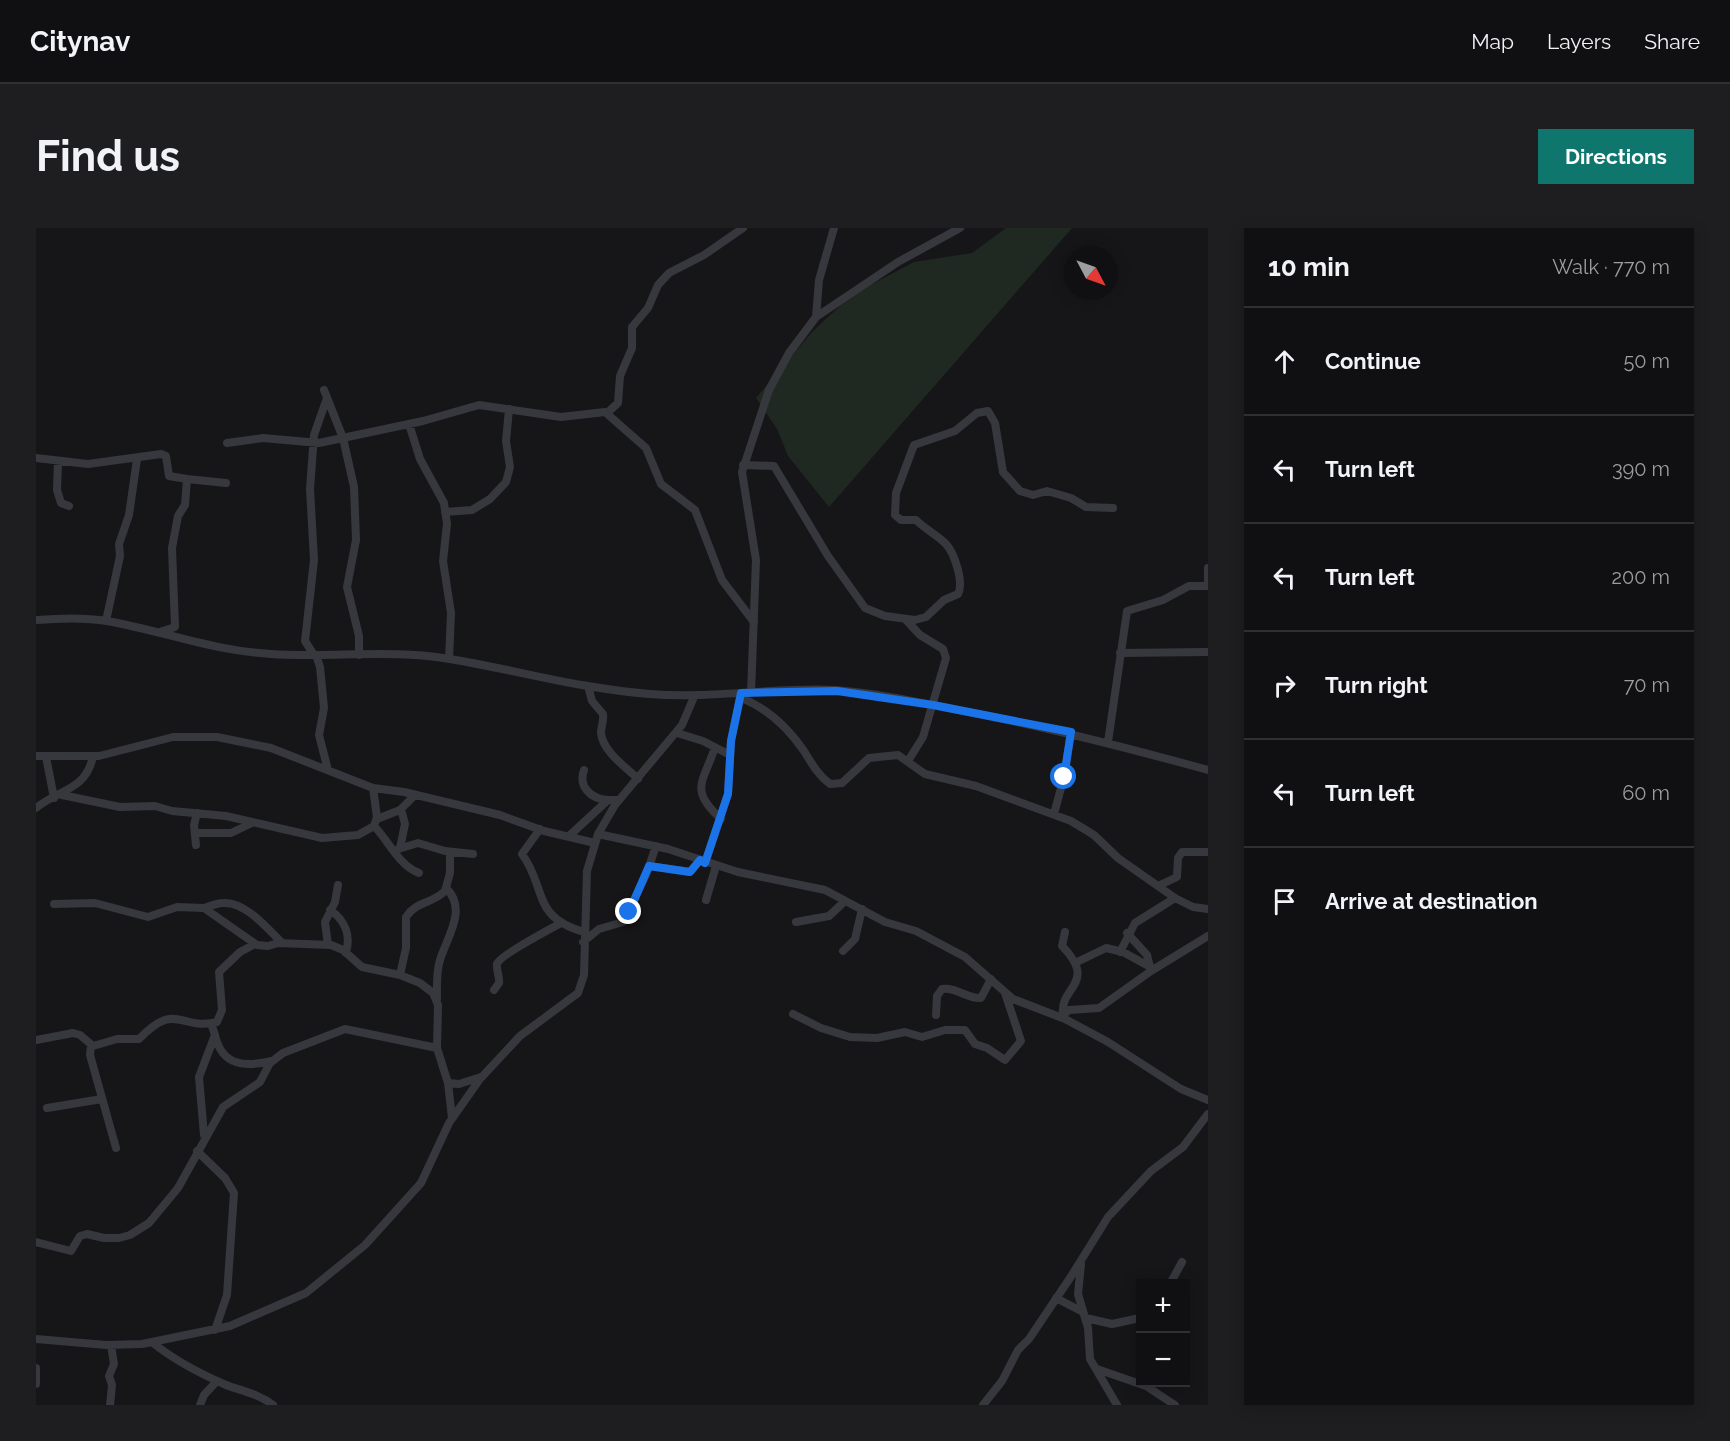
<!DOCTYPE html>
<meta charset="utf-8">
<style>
:root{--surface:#101012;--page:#1e1e20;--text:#f1f3f6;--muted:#9c9d9f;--line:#303032;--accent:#0f766e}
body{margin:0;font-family:Raleway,sans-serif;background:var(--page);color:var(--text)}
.controls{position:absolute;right:18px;bottom:18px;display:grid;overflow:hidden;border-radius:0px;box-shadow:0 3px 15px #0003}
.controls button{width:54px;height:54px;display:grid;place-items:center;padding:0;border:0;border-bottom:2px solid var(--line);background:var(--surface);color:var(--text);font:30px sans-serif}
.compass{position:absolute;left:1028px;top:18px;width:54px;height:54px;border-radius:50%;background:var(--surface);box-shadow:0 3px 15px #0003;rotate:131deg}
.stop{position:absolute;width:18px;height:18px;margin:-14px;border:4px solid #1a73e8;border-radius:50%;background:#fff}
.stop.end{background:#1a73e8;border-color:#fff;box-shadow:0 2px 6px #0008}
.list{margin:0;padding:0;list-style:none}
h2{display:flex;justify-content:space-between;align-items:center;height:78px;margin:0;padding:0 24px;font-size:26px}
h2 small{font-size:20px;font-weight:400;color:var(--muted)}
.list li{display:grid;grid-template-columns:39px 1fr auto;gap:18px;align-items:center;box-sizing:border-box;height:108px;padding:0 24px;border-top:2px solid var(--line)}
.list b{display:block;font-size:22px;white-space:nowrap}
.list em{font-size:20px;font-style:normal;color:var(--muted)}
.icon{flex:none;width:33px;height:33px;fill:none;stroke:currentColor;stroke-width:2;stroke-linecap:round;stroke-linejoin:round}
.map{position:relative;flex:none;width:1172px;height:1177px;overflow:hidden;border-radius:0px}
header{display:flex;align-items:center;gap:36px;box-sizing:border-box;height:84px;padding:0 30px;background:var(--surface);border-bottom:2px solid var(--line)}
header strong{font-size:28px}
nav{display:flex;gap:33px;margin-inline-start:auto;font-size:21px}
.intro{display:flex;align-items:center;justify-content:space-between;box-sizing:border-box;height:144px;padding:0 36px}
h1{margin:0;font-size:42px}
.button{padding:15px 27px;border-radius:0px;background:var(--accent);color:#fff;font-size:21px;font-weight:700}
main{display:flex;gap:36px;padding:0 36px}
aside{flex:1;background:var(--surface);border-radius:0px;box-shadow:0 3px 15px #0003}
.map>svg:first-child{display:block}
.green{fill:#202822}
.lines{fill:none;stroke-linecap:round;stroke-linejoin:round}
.minor{stroke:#37383d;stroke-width:8}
.route{stroke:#1a73e8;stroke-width:8}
</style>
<header>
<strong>Citynav</strong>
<nav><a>Map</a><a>Layers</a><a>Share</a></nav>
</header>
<div class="intro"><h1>Find us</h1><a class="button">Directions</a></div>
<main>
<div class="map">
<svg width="1172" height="1177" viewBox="0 0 1172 1177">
<rect width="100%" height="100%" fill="#161618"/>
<path class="green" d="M 970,0 L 1036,0 L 793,279 L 752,228 L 741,201 L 720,170 L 776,104 L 804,78 L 831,59 L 878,34 L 936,25 Z"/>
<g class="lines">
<path class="minor" d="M 780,89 L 783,52 L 798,0
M 288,162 L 307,210 L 318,259 L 320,312 L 311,359 L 323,408 L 323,427
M 571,185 L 582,175 L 584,148 L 596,120 L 596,99 L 612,80 L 622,57 L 633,45 L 668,27 L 707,0
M 373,196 L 384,231 L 408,275 L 411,296 L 407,333 L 415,385 L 413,431
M 191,215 L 227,210 L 283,215 L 387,193 L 443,177 L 525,189 L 569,184 L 610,220 L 625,256 L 659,282 L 686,352 L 718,394
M 0,230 L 52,236 L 125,226 L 130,228 L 133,248 L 151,251 L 149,277 L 142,288 L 136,320 L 139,399 L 124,404
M 22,233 L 21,262 L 25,275 L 33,278
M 707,237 L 738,238 L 792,328 L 829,380 L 849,388 L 879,392 L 890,389 L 908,372 L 922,366 C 928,355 919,326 910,316 C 901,307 889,301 880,292 L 865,292 L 859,287 L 860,265 L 878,217 L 919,203 L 941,185 L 952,183 L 959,195 L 967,244 L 984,263 L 997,267 L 1011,263 L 1035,270 L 1050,279 L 1077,280
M 151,251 L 190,255
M 409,284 L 436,282 L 454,271 L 470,254 L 474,239 L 470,213 L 473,181
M 1172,340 L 1172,352
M 0,392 C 24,390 48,389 71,393 C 127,403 178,423 235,426 C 294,430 355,421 414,431 C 480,442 546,461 614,466 C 676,471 737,459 799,462 C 840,465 882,474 922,482 C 1007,498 1089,519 1172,542
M 70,393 L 84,328 L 83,316 L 93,287 L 101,231
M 871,393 L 884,407 L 907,421 L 910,430 L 887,509 L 872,533
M 1084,425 L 1172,424
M 278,427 L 269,413 L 278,332 L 274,261 L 278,207 L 291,170
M 280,427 L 284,439 L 288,480 L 283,507 L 292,542
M 552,458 L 556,473 L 567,486 C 568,493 565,499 565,505 C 567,524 590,539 602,551
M 715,465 L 720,332 L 706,244 L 733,162 L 753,125 L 780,89 L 862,34 L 924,0
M 705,470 C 731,480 752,500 768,523 C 776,536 782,547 794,556 L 806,555 L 833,530 L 862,527 L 889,546 L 940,558 L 1035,593 L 1058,607 L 1082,630 L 1139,670 L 1157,679 L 1172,681
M 641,505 L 667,513 L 694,527
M 1072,514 L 1091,383 L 1127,372 L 1153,358 L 1172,358
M 679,519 C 668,554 652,561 685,591
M 0,528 L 63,528 L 137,509 L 181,509 L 235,520 L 337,560 L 368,564 L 464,587 L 508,603 L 559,615
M 10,529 L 18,570
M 548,542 C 542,559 555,571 572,572
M 26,567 L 84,579 L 119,578 L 136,583 L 190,588 L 286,610 L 322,607 L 338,598 L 341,589 L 337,560
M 0,580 C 23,561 50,563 57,528
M 1018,586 L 1028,549 L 1035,504
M 341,591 L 364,582 L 379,567
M 338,598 C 353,613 363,638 383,645
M 504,601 L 486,626 C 511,660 495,689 548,704
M 159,605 L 195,605 L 216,595
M 562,606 L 632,621 L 702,644 L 789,662 L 849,694 L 880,703 L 929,729 L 977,771 L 1029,791 L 1072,814 L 1145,861 L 1172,872
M 533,608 L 572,572 L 583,572
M 160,617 L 158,597 L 161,585
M 364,620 L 369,596 L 365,581
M 359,622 L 382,615 L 409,623 L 437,626
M 669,635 L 692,566 L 695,513 L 705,465
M 613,638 L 654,644 L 664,632
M 1124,657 L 1141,649 L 1142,630 L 1146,624 L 1172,624
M 670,672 L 680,638
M 18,676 L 59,675 L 112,689 L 141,679 L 168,680 L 221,717 L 232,718 L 242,715 L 295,717 L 307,722 L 326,739 L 364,747 L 384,755 L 397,765 L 402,777 L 401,820 L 412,855 L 416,890
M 168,680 C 174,678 181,675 187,675 C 209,673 232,701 246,715
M 294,682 C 309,692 315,707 310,725
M 760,694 L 793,688 L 809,673
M 1091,705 L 1111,727 L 1114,739
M 547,714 L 563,701 L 587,694 L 610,647 L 620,618
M 292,717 L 289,694 L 299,674 L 302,657
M 807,723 L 819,711 L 826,681
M 1084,724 L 1099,695 L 1139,670
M 1039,735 L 1070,720 L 1087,724 L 1118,741
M 364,747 L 370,720 L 370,689 C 380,673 396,676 409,663 L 414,645 L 414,624
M 458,762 L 463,755 C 464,749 460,742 461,736 C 464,727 514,701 525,695
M 401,771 C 401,758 400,744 404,732 C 411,709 432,681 410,660
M 1027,785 C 1024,759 1062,755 1026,718 L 1029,704
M 757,786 L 785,800 L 814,809 L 841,810 L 869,804 L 886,809 L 909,802 L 929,802 L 939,816 L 951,820 L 969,832 L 985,813 L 969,765
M 900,787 L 901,768 L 906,761 C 921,759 931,771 945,770 L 955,751
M 1025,789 L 1033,782 L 1063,780 L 1115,743 L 1172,708
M 179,807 C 186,839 210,839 236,833
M 0,812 L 37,805 L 44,807 L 57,818 L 81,811 L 103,811 C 141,772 143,803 181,794 L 186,782 L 183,744 L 204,724 L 219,716
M 55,817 L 54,827 L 80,920
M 412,855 L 423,856 L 445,849
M 11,880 L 66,871
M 168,907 L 163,849 L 179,807 L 175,795
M 161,923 L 189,950 L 198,965 L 191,1067 L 179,1102
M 0,1014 L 35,1023 L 44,1008 L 51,1006 L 68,1010 L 83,1010 L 94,1007 L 113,995 L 142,960 L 187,879 L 224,854 L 234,835 L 247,825 L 309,801 L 401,820
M 1045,1036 L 1042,1066 L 1052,1100 L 1054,1131 L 1081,1177
M 1134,1056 L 1146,1034
M 1020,1070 L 1047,1084
M 1050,1090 L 1076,1096 L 1104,1090
M 0,1111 L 70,1117 L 106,1116 L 194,1098 L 270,1065 L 329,1017 L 385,955 L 413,895 L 444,851 L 484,808 L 542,765 L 548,747 L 551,643 L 562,606 L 579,577 L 646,497 L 658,469
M 117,1115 C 138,1132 165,1146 190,1157 C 206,1163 223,1166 237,1177
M 0,1140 L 0,1156
M 1061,1141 L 1110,1158 L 1139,1177
M 74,1177 L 76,1157 L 73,1148 L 78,1136 L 75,1117
M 164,1177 L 168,1167 L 181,1153
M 947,1177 L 966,1153 L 982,1122 L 993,1111 L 1034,1050 L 1072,989 L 1115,943 L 1147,919 L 1172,886"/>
</g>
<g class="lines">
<path class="route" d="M 593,684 L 613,638 L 654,644 L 664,632 L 669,635 L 692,566 L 695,513 L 705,465 L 801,463 L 897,477 L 1035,504 L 1028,549"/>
</g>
</svg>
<div class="controls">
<button>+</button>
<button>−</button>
</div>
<svg class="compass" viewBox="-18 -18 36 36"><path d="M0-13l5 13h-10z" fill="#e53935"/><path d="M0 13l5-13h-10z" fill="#9c9d9f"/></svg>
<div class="stop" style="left:1028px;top:549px"></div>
<div class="stop end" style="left:593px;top:684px"></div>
</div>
<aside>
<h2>10 min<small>Walk · 770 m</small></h2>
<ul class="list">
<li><svg class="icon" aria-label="ahead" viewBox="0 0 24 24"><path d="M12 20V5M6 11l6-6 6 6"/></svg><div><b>Continue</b></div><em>50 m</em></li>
<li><svg class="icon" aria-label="left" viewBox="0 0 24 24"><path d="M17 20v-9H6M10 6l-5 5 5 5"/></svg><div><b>Turn left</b></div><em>390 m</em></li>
<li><svg class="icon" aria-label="left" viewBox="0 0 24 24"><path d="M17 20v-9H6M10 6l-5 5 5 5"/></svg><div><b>Turn left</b></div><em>200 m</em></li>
<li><svg class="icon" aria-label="right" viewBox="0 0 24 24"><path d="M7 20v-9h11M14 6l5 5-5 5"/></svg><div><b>Turn right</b></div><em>70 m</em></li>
<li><svg class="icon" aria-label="left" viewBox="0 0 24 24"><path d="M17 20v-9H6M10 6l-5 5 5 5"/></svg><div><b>Turn left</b></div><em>60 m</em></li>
<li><svg class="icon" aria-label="arrive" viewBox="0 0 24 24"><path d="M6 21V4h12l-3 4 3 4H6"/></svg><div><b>Arrive at destination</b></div></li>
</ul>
</aside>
</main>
